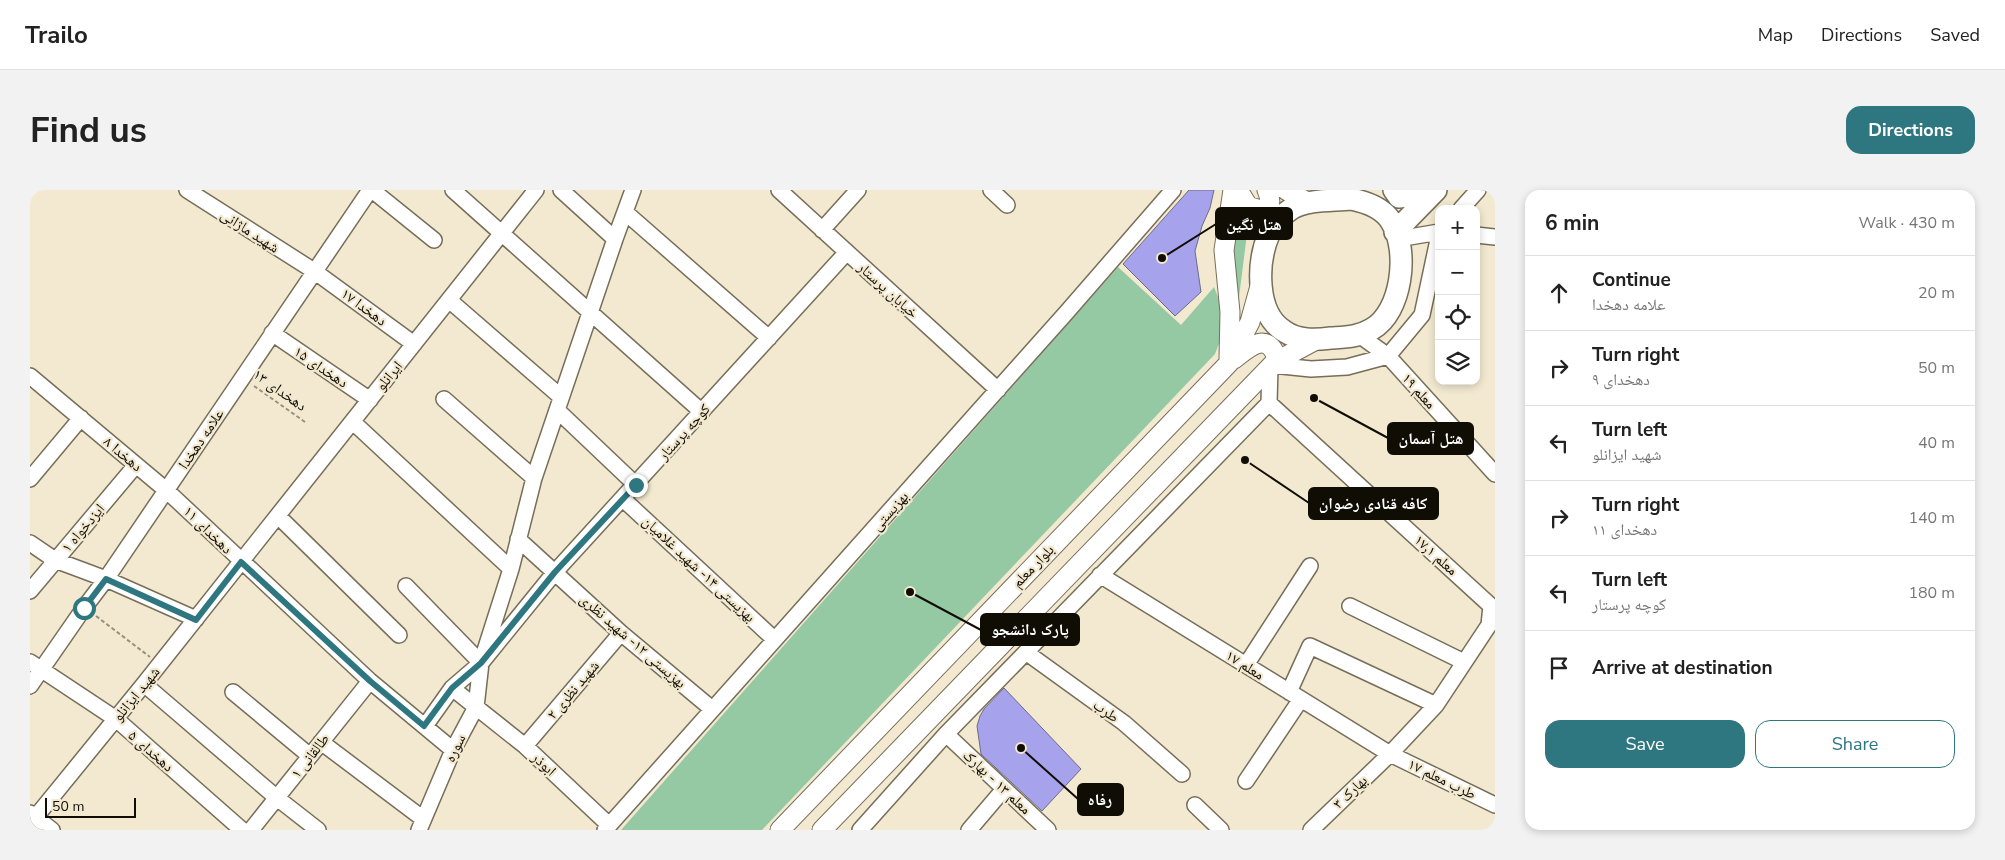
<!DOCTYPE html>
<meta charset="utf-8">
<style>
:root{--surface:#fff;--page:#f2f2f2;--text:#222;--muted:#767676;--line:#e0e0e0;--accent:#2e7780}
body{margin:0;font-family:"Nunito Sans","Noto Naskh Arabic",sans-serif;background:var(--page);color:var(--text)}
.controls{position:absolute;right:15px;top:15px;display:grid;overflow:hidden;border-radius:10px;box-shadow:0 2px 8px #0003}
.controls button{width:45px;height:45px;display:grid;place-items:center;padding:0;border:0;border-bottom:1px solid var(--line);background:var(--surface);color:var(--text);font:25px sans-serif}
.scale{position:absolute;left:15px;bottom:12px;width:91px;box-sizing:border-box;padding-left:5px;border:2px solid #100d05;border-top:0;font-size:14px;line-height:18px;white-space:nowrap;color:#100d05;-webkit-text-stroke:4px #f2e9d0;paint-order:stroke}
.stop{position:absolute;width:15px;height:15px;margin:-11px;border:4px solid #2e7780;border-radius:50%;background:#fff}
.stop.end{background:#2e7780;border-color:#fff;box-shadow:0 1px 5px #0008}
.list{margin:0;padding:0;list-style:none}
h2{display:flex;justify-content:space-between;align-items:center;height:65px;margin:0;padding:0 20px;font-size:21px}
h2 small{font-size:16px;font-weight:400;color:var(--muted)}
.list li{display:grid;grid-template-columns:32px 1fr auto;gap:15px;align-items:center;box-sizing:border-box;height:75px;padding:0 20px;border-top:1px solid var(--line)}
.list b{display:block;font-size:19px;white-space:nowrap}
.list p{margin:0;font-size:16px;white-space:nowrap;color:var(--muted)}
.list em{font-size:16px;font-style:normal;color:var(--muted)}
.actions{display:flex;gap:10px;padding:15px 20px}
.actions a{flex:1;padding:11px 0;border:1px solid var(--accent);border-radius:15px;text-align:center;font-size:18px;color:var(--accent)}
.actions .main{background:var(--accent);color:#fff}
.icon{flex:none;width:28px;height:28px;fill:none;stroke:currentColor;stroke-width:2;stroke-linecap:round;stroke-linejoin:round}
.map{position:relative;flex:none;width:1465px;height:640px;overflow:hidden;border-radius:15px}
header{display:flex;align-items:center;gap:30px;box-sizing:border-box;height:70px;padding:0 25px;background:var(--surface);border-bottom:1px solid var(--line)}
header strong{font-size:24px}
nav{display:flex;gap:28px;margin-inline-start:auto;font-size:18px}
.intro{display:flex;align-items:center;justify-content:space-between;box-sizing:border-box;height:120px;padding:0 30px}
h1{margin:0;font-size:35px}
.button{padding:12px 22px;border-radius:15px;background:var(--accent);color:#fff;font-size:18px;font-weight:700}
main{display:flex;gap:30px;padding:0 30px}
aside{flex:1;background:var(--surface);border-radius:15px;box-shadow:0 2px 8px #0003}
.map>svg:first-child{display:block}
.green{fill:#95c9a3}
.building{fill:#a7a2ec;stroke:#6c6c81}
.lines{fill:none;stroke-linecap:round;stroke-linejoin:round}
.minor-casing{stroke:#776e59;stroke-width:18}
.major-casing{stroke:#776e59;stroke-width:21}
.highway-casing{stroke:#776e59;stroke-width:24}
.path{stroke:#97907e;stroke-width:2;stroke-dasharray:4 2.5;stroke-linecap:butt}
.minor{stroke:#fff;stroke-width:15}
.major{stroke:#fff;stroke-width:19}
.highway{stroke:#fff;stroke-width:21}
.route{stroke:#2e7780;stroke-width:6}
.labels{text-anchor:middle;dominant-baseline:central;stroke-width:4.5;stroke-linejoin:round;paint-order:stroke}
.street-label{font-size:15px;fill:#100d05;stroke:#f2e9d0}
.leader{fill:none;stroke:#100d05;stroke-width:2}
.callout-dot{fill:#100d05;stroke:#f2e9d0;stroke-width:2}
.callout{fill:#100d05;stroke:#100d05;stroke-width:2}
.callout-label{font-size:16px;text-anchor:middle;font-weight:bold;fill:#fff}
</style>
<header>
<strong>Trailo</strong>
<nav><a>Map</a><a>Directions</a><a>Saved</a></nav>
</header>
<div class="intro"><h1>Find us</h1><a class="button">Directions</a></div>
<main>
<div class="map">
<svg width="1465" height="640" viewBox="0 0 1465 640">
<rect width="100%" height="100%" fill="#f2e9d0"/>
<path class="green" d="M 1209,15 L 1217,44 L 1207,123 L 1200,72 Z
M 1088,77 L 1151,135 L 1184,97 C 1196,126 1197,135 1185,164 L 732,640 L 591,640 Z"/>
<path class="building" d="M 1159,0 L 1184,0 L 1180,18 L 1172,36 L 1165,61 L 1171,102 L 1145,126 L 1093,74 Z
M 974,498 L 1051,579 L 1012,621 L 951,564 L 947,536 L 950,526 L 954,519 Z"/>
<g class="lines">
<g class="minor-casing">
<path id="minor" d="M 157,0 L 284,81 L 384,154
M 342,0 L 404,50
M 423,0 L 672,222
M 531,0 L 585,49
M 749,0 L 968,200
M 961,0 L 977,15
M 1431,19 L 1448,0
M 595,22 L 739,148
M 792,40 L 828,0
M 1446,45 L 1465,47
M 1368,49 L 1409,42
M 419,110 L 531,207
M 242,143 L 340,210
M 1329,145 L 1358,166 L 1465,284
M 1242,175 L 1281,179 L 1317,177 L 1358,166 L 1392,125 L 1409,45
M 0,186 L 136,300 L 340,491 L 423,560
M 414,209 L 504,288
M 1239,213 L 1461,416 L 1459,435 L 1406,515 L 1360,564 L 1281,640
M 527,220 L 606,295
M 323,232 L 481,379
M 0,289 L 51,228
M 593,309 L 744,449
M 248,326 L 369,445
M 488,349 L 591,443 L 682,519
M 0,353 L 25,370 L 76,389 L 166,429
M 1070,385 L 1360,564 L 1465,615
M 376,396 L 451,473
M 0,401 L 106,275
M 1320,416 L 1434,472
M 997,463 L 1094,533 L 1152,584
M 0,472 L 86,529 L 212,640
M 1216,475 L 1280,376
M 114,494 L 247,608 L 288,640
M 0,496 L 54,418 L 76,389 L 340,0
M 422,498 L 495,556 L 579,635
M 203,502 L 280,566
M 1259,502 L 1280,456 L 1406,515
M 395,536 L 422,498 L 451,473 L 525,382 L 817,62
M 916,544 L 1018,640
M 291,552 L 392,628
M 495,556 L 591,443
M 1216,591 L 1271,509
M 1165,615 L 1191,640
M 0,623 L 22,640
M 0,634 L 114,494 L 506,0
M 221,640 L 340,491
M 389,640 L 423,560 L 446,517 L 451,473 L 481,379 L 504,288 L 585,49 L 603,0
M 575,640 L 1036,123 L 1143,0
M 830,640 L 916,544 L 1239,213 L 1240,177
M 939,640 L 974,599"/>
</g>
<g class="major-casing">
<path id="major" d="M 1208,0 L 1218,16 L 1239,42
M 1256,0 L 1279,13
M 1218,16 C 1234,23 1245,19 1237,0
M 1199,168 L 1200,122 L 1194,60 L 1203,0
M 1204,169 C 1218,158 1237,140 1247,168 L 1245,172
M 750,640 L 1199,173 L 1220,132 L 1230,96
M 792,640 L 1240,177 L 1245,172 L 1286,150"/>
</g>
<g class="highway-casing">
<path id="highway" d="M 1364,0 L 1369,7 L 1376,6 L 1390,0
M 1321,9 C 1336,12 1354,18 1362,33 C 1379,61 1372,122 1342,139 C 1329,147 1315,147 1301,148 C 1285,150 1268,151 1254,141 C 1225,123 1227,72 1239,44 C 1243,34 1252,25 1261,19 C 1278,9 1302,11 1321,9 Z
M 1365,42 L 1406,0"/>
</g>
<path class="path" d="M 224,196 L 275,232
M 66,426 L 120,467"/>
<use href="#minor" class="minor"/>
<use href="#major" class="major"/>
<use href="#highway" class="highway"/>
</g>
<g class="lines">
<path class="route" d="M 54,418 L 76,389 L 166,430 L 211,372 L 340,491 L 394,536 L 422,498 L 451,473 L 525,382 L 606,295"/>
</g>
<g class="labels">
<g class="street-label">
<text transform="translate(220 41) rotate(33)">شهید ماژانی</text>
<text transform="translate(858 100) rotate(42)">خیابان پرستار</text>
<text transform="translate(334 117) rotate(36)">دهخدا ۱۷</text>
<text transform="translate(291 177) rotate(34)">دهخدای ۱۵</text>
<text transform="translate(359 186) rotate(-51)">ایرانلو</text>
<text transform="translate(250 200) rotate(35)">دهخدای ۱۳</text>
<text transform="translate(1389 201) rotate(48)">معلم ۱۹</text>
<text transform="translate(654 242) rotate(-48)">کوچه پرستار</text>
<text transform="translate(171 249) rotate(-56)">علامه دهخدا</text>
<text transform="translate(93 264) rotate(40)">دهخدا ۸</text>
<text transform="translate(860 321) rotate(-48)">بهزیستی</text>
<text transform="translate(53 338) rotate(-50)">ایزدخواه ۱</text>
<text transform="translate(178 340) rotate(44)">دهخدای ۱۱</text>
<text transform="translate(1406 365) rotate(42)">معلم ۱۷٫۱</text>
<text transform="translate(1003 376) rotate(-46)">بلوار معلم</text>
<text transform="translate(669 379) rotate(43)">بهزیستی ۱۴- شهید غلامیان</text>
<text transform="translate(603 451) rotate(41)">بهزیستی ۱۲- شهید نظری</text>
<text transform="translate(1215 475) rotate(32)">معلم ۱۷</text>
<text transform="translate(543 500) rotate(-50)">شهید نظری ۲</text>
<text transform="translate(106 504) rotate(-51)">شهید ایزانلو</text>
<text transform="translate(1076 521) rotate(36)">طرب</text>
<text transform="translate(425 558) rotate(-64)">سوره</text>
<text transform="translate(121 561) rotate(41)">دهخدای ۵</text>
<text transform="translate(280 566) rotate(-52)">طالقانی ۱</text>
<text transform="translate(514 574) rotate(43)">ابوذر</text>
<text transform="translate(1412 589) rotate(26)">طرب معلم ۱۷</text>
<text transform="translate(967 592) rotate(43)">معلم ۱۳ - بهارک</text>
<text transform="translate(1320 602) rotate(-44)">بهارک ۳</text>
</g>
</g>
<path class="leader" d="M1132 68L1186 34M1284 208L1358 248M1215 270L1279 313M880 402L951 440M991 558L1048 609"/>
<g class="callout-dot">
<circle cx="1132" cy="68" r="5"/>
<circle cx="1284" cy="208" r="5"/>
<circle cx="1215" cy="270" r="5"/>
<circle cx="880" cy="402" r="5"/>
<circle cx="991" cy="558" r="5"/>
</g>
<g class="callout">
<rect x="1186" y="18" width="76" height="31" rx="5"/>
<rect x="1358" y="233" width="85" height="31" rx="5"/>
<rect x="1279" y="298" width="129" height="31" rx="5"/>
<rect x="951" y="424" width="98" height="31" rx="5"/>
<rect x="1048" y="594" width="45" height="31" rx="5"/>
</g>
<g class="callout-label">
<text x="1224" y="40">هتل نگین</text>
<text x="1401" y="254">هتل آسمان</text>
<text x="1343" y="319">کافه قنادی رضوان</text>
<text x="1000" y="445">پارک دانشجو</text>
<text x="1070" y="615">رفاه</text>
</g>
</svg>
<div class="controls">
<button>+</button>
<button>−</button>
<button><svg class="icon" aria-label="locate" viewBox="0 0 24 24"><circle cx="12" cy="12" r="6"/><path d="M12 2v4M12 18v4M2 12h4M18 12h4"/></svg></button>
<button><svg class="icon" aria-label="layers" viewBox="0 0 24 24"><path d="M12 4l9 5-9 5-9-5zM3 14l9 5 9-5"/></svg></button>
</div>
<div class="scale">50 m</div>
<div class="stop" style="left:54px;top:418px"></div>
<div class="stop end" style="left:606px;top:295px"></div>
</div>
<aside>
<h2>6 min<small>Walk · 430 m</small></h2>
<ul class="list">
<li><svg class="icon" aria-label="ahead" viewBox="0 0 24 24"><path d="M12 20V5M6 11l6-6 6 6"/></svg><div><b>Continue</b><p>علامه دهخدا</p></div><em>20 m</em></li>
<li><svg class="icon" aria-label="right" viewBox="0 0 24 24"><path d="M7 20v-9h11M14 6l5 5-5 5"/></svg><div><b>Turn right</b><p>دهخدای ۹</p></div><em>50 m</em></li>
<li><svg class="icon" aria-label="left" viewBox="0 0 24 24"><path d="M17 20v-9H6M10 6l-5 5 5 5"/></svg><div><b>Turn left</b><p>شهید ایزانلو</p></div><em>40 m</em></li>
<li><svg class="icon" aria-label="right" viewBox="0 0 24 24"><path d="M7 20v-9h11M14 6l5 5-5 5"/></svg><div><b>Turn right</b><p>دهخدای ۱۱</p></div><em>140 m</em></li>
<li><svg class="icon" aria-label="left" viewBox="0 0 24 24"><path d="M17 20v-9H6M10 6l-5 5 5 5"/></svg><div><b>Turn left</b><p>کوچه پرستار</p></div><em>180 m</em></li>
<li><svg class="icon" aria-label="arrive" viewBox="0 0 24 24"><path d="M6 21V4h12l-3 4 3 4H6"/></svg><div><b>Arrive at destination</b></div></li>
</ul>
<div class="actions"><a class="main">Save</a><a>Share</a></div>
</aside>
</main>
